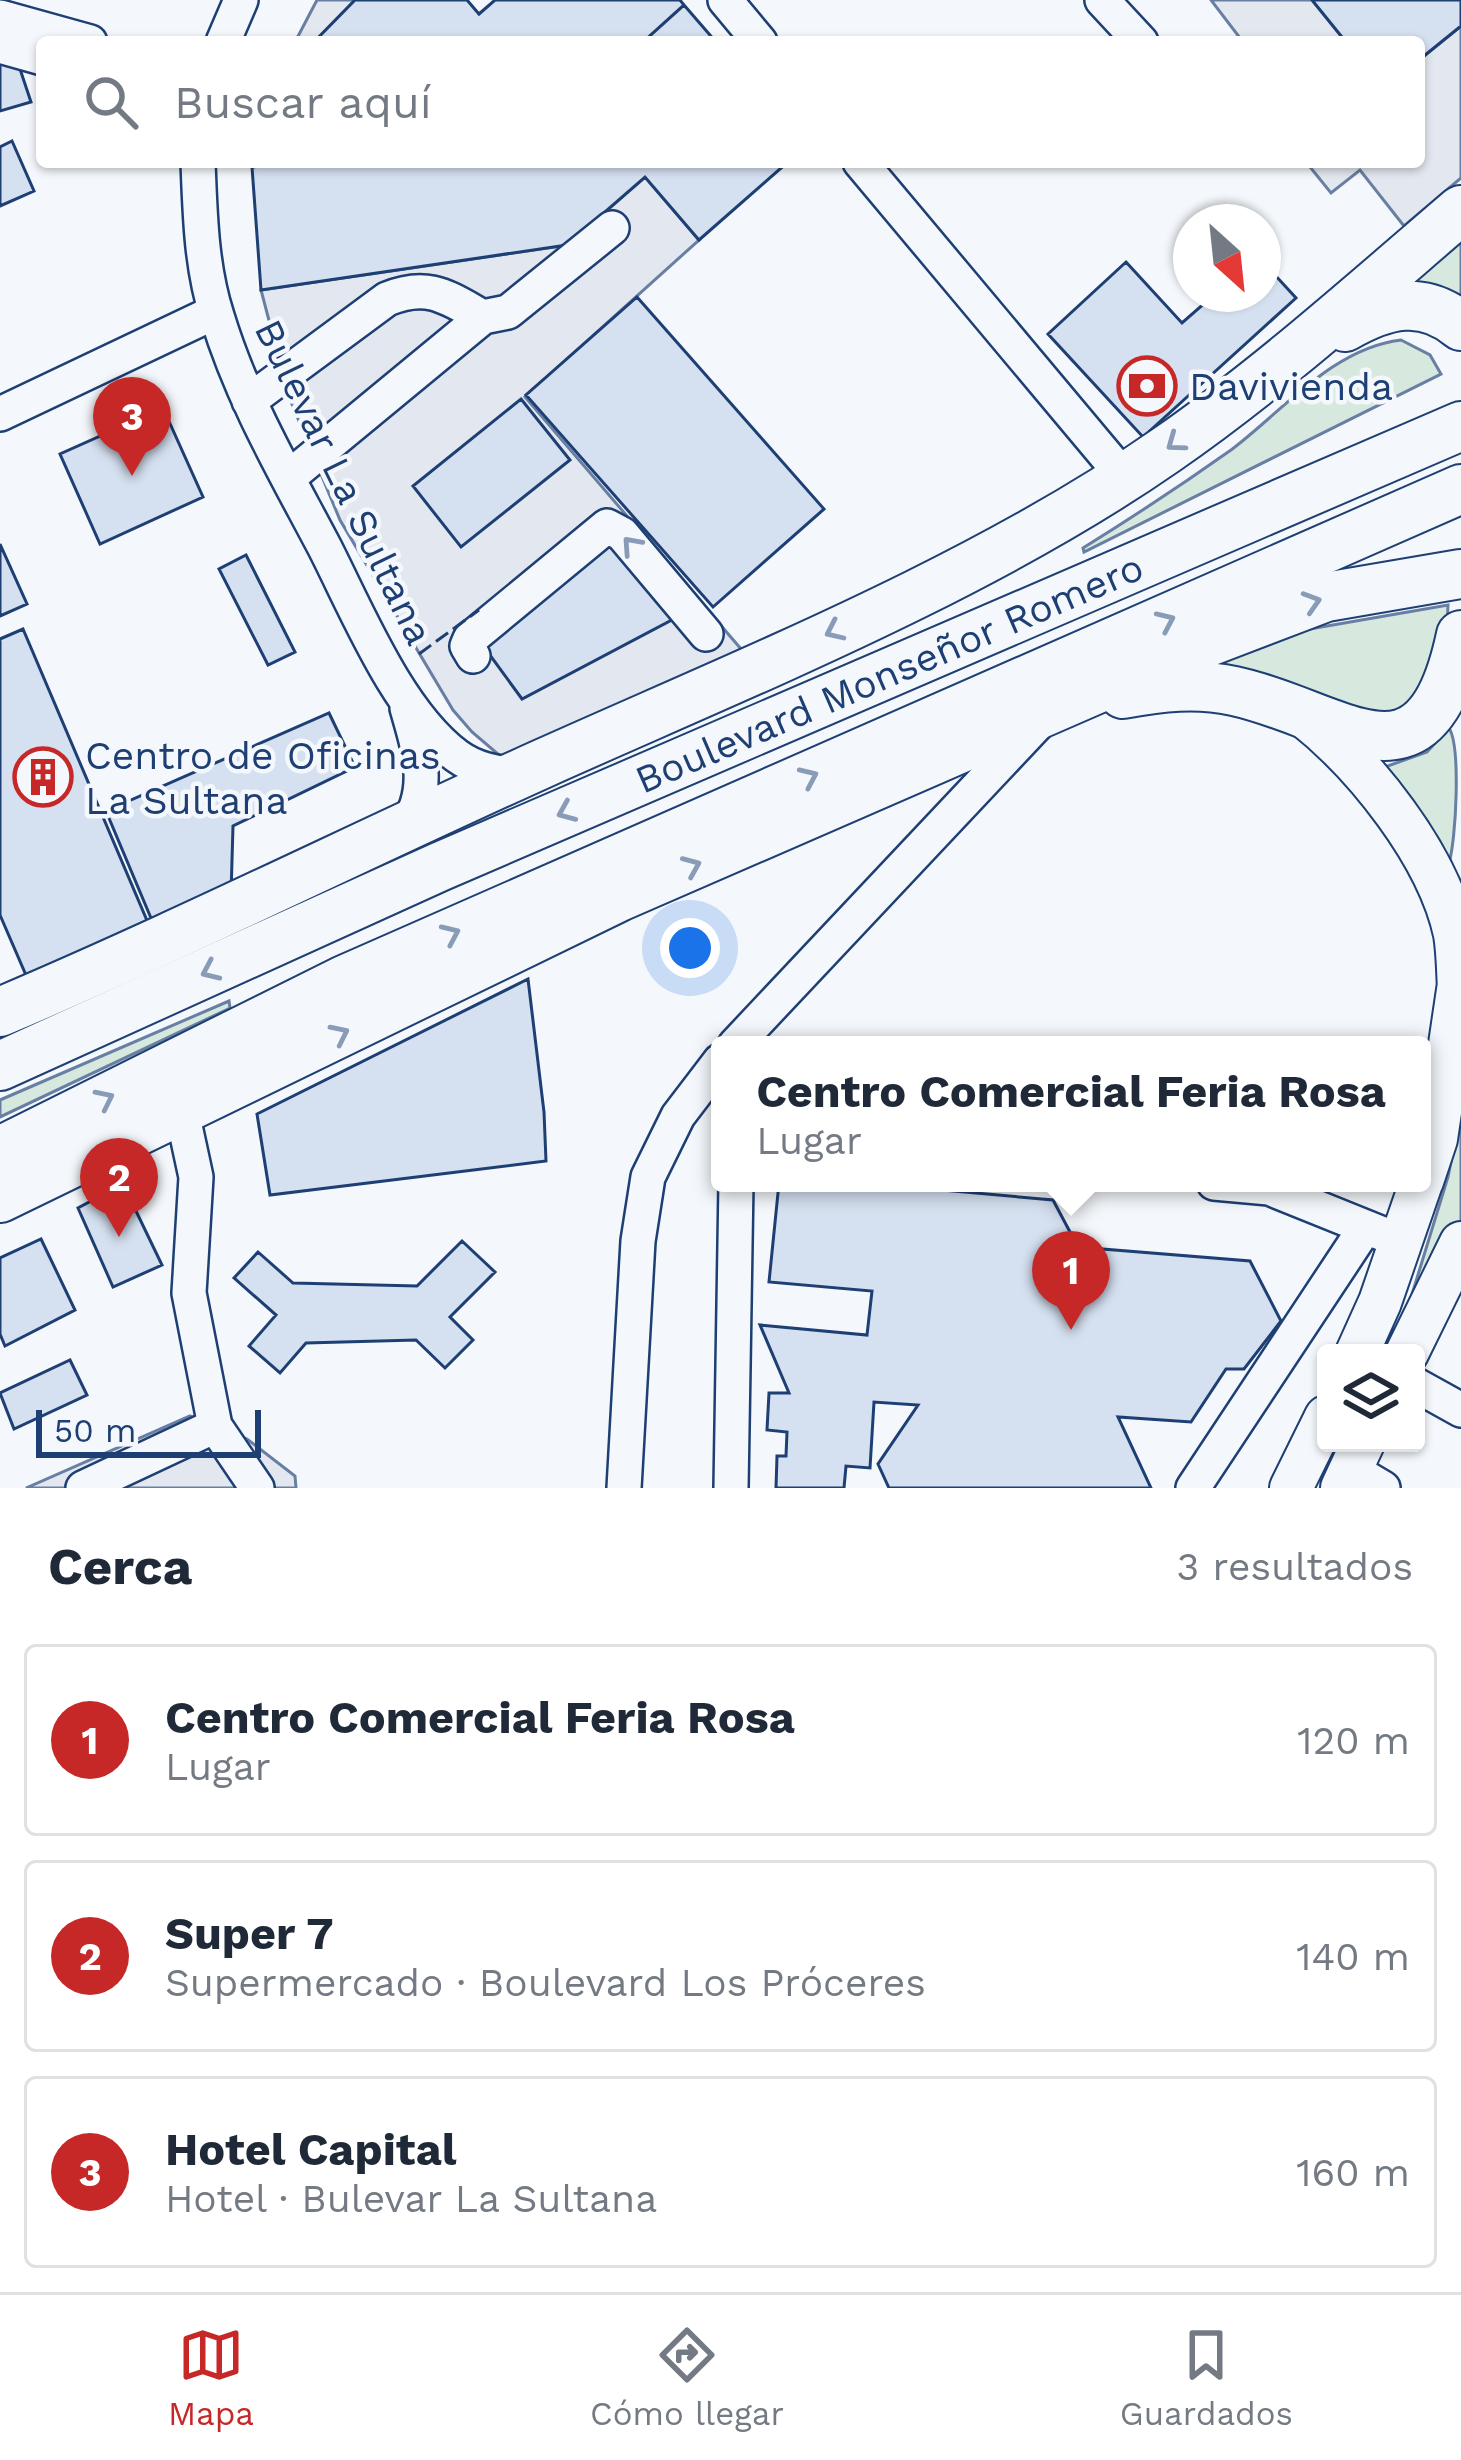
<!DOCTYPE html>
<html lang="es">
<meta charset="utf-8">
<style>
:root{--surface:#fff;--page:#f2f2f3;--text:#1f2937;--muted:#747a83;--line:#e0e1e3;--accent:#c62828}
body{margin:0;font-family:"Work Sans",sans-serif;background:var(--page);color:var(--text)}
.controls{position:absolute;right:36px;bottom:36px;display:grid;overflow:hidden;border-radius:12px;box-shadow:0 3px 9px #0004}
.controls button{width:108px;height:108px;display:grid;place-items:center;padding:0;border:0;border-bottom:3px solid var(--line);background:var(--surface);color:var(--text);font:60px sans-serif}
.compass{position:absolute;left:1173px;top:204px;width:108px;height:108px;border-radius:50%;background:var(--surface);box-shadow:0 3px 9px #0004;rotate:153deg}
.scale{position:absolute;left:36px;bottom:30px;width:225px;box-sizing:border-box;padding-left:12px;border:6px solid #1d3f73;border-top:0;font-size:33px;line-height:42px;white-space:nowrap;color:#1d3f73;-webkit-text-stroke:9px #f4f7fb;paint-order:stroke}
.you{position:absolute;left:690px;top:948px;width:42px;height:42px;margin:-30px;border:9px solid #fff;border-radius:50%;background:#1a73e8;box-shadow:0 0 0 18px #1a73e833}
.badge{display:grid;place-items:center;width:78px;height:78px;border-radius:50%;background:var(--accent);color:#fff;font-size:39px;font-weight:700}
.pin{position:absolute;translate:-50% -99px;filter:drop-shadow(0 3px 6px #0008)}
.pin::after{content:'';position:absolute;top:63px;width:42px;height:36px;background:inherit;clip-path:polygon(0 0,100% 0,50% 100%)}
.popup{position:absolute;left:711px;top:1036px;width:720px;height:156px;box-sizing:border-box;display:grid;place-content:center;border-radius:12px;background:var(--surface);filter:drop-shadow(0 3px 9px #0005);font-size:39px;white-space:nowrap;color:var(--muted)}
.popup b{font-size:45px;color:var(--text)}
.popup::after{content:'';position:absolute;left:50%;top:100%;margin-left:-24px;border:24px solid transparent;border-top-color:var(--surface)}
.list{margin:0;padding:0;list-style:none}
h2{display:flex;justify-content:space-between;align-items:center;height:156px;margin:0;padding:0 48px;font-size:51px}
h2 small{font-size:39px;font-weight:400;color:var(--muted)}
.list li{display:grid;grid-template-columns:78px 1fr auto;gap:36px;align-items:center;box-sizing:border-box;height:192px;margin:0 24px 24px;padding:0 24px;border:3px solid var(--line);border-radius:12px}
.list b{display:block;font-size:45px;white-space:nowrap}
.list p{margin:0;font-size:39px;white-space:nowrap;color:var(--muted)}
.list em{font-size:39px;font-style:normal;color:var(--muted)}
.icon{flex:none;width:66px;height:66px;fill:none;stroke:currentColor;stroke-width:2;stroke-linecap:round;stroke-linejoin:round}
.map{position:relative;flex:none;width:1461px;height:1488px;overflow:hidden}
.search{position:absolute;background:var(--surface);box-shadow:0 3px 9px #0004;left:36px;right:36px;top:36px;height:132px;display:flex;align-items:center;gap:30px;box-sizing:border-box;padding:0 42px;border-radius:12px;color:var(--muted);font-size:45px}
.sheet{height:804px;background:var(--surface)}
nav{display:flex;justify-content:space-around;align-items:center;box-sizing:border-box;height:168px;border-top:3px solid var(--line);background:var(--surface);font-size:33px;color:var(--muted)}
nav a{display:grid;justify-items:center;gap:6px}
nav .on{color:var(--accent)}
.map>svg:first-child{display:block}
.green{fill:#d7e8df;stroke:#687fa3;stroke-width:3}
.parking{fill:#e3e8f0;stroke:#687fa3;stroke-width:3}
.building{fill:#d5e0f0;stroke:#1d3f73;stroke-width:3}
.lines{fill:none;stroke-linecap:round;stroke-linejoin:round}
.minor-casing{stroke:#1d3f73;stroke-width:38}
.major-casing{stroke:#1d3f73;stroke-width:46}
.highway-casing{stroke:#1d3f73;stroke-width:52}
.minor{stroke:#f4f7fb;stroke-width:33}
.major{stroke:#f4f7fb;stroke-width:42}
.highway{stroke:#f4f7fb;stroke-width:48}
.fence{stroke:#1d3f73;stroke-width:3;stroke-dasharray:15 6;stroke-linecap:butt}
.oneway{stroke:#889bb7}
.labels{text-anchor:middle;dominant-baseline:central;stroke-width:9;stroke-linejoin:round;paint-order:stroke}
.poi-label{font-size:39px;fill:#1d3f73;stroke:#f4f7fb;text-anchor:start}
.street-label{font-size:39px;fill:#1d3f73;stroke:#f4f7fb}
</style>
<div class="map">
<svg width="1461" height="1488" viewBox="0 0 1461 1488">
<rect width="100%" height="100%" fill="#f4f7fb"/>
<path class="green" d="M 1461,233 L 1461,315 L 1403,291 Z
M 1401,340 L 1430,355 L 1441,374 L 1084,552 L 1083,548 C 1133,517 1183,484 1231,450 C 1283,411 1333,348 1401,340 Z
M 1448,605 L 1446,652 L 1407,722 L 1200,674 L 1281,634 Z
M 1449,728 C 1461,747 1456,840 1449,863 L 1382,768 L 1427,752 Z
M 229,1001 L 230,1008 L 226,1010 L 0,1117 L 0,1100 Z
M 1461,1113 L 1461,1221 L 1394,1353 L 1448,1177 Z"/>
<path class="parking" d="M 317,0 L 355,0 L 314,42 L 295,42 Z
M 1211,0 L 1312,0 L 1346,42 L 1243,42 Z
M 1461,26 L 1461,178 L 1404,226 L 1360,170 L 1331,193 L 1306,162 L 1419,162 L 1419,60 Z
M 645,177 L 699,240 L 525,397 L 753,663 L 506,761 L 472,732 L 453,710 L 340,520 L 289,397 L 261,290 L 567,245 Z
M 190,1416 L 247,1439 L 295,1476 L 296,1488 L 26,1488 Z"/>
<path class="building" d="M 355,0 L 467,0 L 479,14 L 495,0 L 680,0 L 684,5 L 643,42 L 314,42 Z
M 1312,0 L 1461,0 L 1461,26 L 1419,60 L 1419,42 L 1346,42 Z
M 684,5 L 716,42 L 643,42 Z
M 17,60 L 31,102 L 0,111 L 0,62 Z
M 12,141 L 34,191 L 0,206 L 0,147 Z
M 311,162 L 788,162 L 699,240 L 645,177 L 567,245 L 261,290 L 252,167 Z
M 1126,262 L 1182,323 L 1215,294 L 1263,294 L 1263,262 L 1296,298 L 1143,437 L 1048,334 Z
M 637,297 L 824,509 L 713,607 L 526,395 Z
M 521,399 L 570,460 L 461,547 L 413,486 Z
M 163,408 L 203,497 L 100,544 L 60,454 Z
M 615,536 L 683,614 L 522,699 L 484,647 Z
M 0,544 L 27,604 L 0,616 Z
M 246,555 L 295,652 L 268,665 L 219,569 Z
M 23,629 L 154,937 L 32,989 L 0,915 L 0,639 Z
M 329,713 L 355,767 L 233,826 L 231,895 L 156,930 L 106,811 Z
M 528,979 L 544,1112 L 546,1161 L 270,1195 L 257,1114 Z
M 779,1183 L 863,1183 L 1053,1200 L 1078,1247 L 1250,1261 L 1281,1321 L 1244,1369 L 1226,1369 L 1191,1422 L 1118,1417 L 1151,1488 L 889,1488 L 878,1464 L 918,1405 L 874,1402 L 870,1468 L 846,1466 L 844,1488 L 776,1488 L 777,1456 L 786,1456 L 787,1432 L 767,1430 L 769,1393 L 789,1393 L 760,1325 L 867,1335 L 872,1291 L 769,1282 Z
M 123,1184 L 162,1265 L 113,1287 L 78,1208 Z
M 41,1239 L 75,1310 L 5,1346 L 0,1334 L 0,1258 Z
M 462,1241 L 495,1272 L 450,1317 L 473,1340 L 445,1368 L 416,1340 L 306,1343 L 280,1373 L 249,1346 L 276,1315 L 234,1278 L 258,1252 L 293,1283 L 417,1286 Z
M 70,1360 L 87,1395 L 14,1429 L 0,1393 Z"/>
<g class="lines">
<g class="minor-casing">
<path id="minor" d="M 725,0 L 760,42
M 1102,0 L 1141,42
M 0,17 L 90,42
M 223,42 L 241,0
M 0,46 L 42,58
M 198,162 C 200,213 201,267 217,316 C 242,399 285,472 325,548 C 358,613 398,712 457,756 C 475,769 495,773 517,775
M 860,162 L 1124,477
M 249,401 L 387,299 C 428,282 447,297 483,317
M 0,414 L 215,312
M 288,478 L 483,317 L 508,312 L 612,228
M 473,656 L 467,646 L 470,639 L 607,526 L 622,534 L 706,634
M 404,829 C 433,791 419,750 407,708
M 735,1045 L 1040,721
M 1214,1183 L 1269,1188 L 1383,1234
M 1416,1385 L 1461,1410
M 215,1426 L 257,1488
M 1351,1469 L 1383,1488
M 83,1488 L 215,1426 L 189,1293 L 196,1177 L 182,1112
M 624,1488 L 638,1241 L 648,1177 L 678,1116 L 720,1061
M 731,1488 L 736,1183
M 1193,1488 L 1365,1228"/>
</g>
<g class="major-casing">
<path id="major" d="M 1303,715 C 1365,764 1438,855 1455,934 C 1458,952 1458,972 1459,990
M 1422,1181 L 1436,1139 L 1461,970
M 1357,1353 L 1380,1302 L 1421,1183
M 1407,1353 L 1461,1243
M 1291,1488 L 1326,1417
M 1342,1488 L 1363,1443"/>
</g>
<g class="highway-casing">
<g id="highway">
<path d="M 1345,327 C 1385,304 1423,294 1461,326"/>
<path d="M 1123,694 C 1161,687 1196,683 1234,691 C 1342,714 1425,805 1461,635"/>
<path d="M 0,1012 C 184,934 362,845 544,763 C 749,671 982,578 1166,450 C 1270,378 1365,292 1461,210"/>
<path id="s1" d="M 0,1066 L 439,867 L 1461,426"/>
<path d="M 0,1151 L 344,980 L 1461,489"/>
<path d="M 0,1198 L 619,897 L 1182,652 L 1326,597 L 1461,574"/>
</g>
</g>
<use href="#minor" class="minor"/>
<use href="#major" class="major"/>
<use href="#highway" class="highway"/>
<path class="fence" d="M 419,654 L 479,610"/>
</g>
<defs><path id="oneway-chevron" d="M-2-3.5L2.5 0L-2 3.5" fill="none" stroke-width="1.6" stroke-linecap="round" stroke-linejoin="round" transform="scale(3)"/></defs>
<g class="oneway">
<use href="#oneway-chevron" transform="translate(1175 443) rotate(144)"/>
<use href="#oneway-chevron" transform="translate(631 545) rotate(-132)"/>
<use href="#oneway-chevron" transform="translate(1312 602) rotate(-17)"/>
<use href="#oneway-chevron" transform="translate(1166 621) rotate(-24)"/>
<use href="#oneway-chevron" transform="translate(834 631) rotate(155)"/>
<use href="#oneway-chevron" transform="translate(809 777) rotate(-24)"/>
<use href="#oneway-chevron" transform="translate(566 812) rotate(157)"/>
<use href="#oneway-chevron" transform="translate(692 866) rotate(-23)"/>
<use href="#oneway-chevron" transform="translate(451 934) rotate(-24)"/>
<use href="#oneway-chevron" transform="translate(210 971) rotate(156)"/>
<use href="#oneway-chevron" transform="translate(340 1034) rotate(-26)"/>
<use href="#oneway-chevron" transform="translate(105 1099) rotate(-26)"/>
</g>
<defs>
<g id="bank-ring" transform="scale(3)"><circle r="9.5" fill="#f4f7fb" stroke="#c62828" stroke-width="1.5"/><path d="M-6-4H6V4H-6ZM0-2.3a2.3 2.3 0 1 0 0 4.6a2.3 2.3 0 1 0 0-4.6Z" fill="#c62828"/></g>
<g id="building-ring" transform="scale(3)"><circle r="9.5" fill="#f4f7fb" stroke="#c62828" stroke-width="1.5"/><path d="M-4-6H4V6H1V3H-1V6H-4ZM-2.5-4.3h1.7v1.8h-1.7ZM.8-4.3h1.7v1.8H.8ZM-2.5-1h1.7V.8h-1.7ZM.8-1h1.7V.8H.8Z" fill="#c62828"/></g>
</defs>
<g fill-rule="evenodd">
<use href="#bank-ring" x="1147" y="386"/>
<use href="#building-ring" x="43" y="777"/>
</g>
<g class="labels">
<g class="poi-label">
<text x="1189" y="386">Davivienda</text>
<text x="85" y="755">Centro de Oficinas<tspan x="85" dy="45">La Sultana</tspan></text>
</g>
<g class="street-label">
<text transform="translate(344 482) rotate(64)">Bulevar La Sultana</text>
<text stroke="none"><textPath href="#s1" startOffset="972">Boulevard Monseñor Romero</textPath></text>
</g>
</g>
</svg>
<div class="controls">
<button><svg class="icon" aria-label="layers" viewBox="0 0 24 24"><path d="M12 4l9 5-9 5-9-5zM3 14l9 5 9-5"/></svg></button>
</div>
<svg class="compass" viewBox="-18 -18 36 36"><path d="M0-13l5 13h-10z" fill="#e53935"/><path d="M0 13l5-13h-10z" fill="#747a83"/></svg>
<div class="scale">50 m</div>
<div class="you"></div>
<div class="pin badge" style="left:1071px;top:1330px">1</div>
<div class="popup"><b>Centro Comercial Feria Rosa</b>Lugar</div>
<div class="pin badge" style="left:119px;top:1237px">2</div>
<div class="pin badge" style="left:132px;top:476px">3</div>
<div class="search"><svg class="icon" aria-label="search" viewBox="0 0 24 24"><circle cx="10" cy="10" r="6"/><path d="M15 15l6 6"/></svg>Buscar aquí</div>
</div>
<section class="sheet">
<h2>Cerca<small>3 resultados</small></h2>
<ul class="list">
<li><span class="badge">1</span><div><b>Centro Comercial Feria Rosa</b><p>Lugar</p></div><em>120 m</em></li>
<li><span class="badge">2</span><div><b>Super 7</b><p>Supermercado · Boulevard Los Próceres</p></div><em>140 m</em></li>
<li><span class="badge">3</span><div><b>Hotel Capital</b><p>Hotel · Bulevar La Sultana</p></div><em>160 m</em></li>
</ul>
</section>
<nav>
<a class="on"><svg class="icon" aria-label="map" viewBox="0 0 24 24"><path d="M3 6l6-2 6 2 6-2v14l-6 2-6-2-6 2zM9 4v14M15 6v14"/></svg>Mapa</a>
<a><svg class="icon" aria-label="directions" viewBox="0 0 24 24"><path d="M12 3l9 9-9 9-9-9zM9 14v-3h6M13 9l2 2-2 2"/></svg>Cómo llegar</a>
<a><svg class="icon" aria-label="saved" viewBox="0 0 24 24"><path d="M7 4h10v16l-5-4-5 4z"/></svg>Guardados</a>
</nav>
